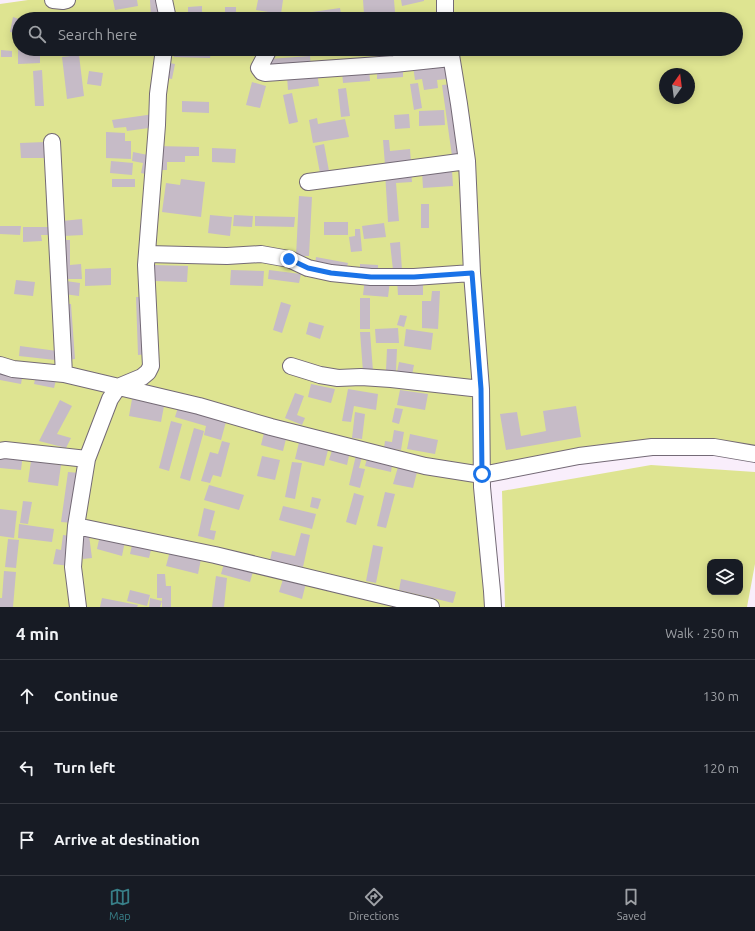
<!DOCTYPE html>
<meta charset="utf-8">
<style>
:root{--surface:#171b24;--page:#242831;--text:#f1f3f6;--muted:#9ea1a6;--line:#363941;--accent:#387f88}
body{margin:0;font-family:Ubuntu,sans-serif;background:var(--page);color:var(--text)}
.controls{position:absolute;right:12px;bottom:12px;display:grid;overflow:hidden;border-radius:8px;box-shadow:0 2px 10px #0003}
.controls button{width:36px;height:36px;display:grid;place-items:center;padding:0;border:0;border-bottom:1px solid var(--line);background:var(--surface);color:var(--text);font:20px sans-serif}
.compass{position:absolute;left:659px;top:68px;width:36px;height:36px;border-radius:50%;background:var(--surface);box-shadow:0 2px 10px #0003;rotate:14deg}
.stop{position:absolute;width:12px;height:12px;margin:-9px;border:3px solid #1a73e8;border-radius:50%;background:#fff}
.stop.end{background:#1a73e8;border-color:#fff;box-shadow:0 1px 4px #0008}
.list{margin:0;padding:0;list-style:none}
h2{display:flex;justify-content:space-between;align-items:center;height:52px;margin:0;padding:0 16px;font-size:17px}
h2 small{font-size:13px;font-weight:400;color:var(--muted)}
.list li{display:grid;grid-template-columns:26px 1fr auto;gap:12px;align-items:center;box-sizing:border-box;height:72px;padding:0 16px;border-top:1px solid var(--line)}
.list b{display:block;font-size:15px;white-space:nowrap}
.list em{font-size:13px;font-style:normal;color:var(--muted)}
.icon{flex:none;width:22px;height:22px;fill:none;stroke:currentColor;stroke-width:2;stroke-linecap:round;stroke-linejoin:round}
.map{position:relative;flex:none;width:755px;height:607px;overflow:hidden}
.search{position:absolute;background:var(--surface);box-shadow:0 2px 10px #0003;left:12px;right:12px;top:12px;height:44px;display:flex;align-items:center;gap:10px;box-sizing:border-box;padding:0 14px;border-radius:22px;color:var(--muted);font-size:15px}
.sheet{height:268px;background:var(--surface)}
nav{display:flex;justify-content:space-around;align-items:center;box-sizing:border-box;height:56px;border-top:1px solid var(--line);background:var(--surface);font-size:11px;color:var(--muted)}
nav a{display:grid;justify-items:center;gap:2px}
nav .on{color:var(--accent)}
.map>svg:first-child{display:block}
.green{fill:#dee491;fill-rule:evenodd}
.building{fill:#c6bbc7}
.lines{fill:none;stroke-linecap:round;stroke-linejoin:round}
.minor-casing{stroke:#746a76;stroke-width:18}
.minor{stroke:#fff;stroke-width:16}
.route{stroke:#1a73e8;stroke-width:5}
</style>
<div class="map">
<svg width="755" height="607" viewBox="0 0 755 607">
<rect width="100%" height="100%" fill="#f9eefb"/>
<path class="green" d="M 28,0 L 446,0 L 446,19 L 19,19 L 19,49 L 736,49 L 736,19 L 447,19 L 447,0 L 755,0 L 755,456 L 652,451 L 484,478 L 490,607 L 0,607 L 0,4 ZM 665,74 L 689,74 L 689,98 L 665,98 Z
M 651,465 L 755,472 L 755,564 L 747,607 L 505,607 L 502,491 ZM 710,562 L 740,562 L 740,592 L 710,592 Z"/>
<path class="building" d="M 113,0 L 137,0 L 138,6 L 115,10 Z
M 150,0 L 160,0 L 162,19 L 151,19 Z
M 258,0 L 283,0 L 281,14 L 256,10 Z
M 363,0 L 394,0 L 395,12 L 364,14 Z
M 401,0 L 424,0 L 424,1 L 402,6 Z
M 202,6 L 202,19 L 178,19 L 178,14 L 188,14 L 188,7 Z
M 225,7 L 236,7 L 236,19 L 225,19 Z
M 340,8 L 342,19 L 313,19 L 312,12 Z
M 13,17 L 19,19 L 19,34 L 10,32 Z
M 40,49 L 40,63 L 18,64 L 18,50 Z
M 174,49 L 232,49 L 232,52 L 211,51 L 210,58 L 174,57 Z
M 399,49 L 407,49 L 408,56 L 400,57 Z
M 415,49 L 444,49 L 445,52 L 416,57 Z
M 1,50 L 12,51 L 12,57 L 1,57 Z
M 79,55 L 84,96 L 67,99 L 62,57 Z
M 310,56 L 311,66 L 269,69 L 269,59 Z
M 445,62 L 447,79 L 437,80 L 438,88 L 424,90 L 422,79 L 415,80 L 413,66 Z
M 170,63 L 175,64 L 172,79 L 162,77 Z
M 403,66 L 403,77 L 377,79 L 377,68 Z
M 369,68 L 370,81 L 343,83 L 342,71 Z
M 42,70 L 44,106 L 35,106 L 33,71 Z
M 89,71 L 103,73 L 101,86 L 87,84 Z
M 317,72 L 319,86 L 288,90 L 287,76 Z
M 252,82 L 266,86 L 260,108 L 246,105 Z
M 418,83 L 422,108 L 414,110 L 410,84 Z
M 453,84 L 463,155 L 452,156 L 442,85 Z
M 346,88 L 350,116 L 341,117 L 338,89 Z
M 292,93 L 298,122 L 289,124 L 283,95 Z
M 182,101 L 209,102 L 209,113 L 182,112 Z
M 444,110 L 445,125 L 419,126 L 419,111 Z
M 154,114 L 156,127 L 127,131 L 126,127 L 114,128 L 112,120 Z
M 409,114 L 410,128 L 395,129 L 394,115 Z
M 317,118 L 318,124 L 345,119 L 349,137 L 313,143 L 309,120 Z
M 106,132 L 125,133 L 125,141 L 131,141 L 131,159 L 106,158 Z
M 383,140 L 389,140 L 390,151 L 410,149 L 411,163 L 385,165 Z
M 45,142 L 45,158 L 21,158 L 20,143 Z
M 324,144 L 329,171 L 320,173 L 315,146 Z
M 157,146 L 199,147 L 199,156 L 185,156 L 185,162 L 167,162 L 167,170 L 157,170 Z
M 212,148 L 236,149 L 235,163 L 212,162 Z
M 133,152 L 153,156 L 150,175 L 141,173 L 143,163 L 132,161 Z
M 111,161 L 133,163 L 132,175 L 110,173 Z
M 411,170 L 412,182 L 396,183 L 399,221 L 388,222 L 385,172 Z
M 452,170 L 453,186 L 423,188 L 422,172 Z
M 112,179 L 135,179 L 135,187 L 112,187 Z
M 181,179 L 205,182 L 201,217 L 162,212 L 166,183 L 180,185 Z
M 299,196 L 312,197 L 309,256 L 296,256 Z
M 421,204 L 429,204 L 429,228 L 421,228 Z
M 210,215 L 232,217 L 230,236 L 208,233 Z
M 234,215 L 253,216 L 252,227 L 233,226 Z
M 255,216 L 295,217 L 294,227 L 255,226 Z
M 82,219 L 83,235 L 63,236 L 62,221 Z
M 324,222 L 348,222 L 348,235 L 324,235 Z
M 384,223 L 386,237 L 364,239 L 362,226 Z
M 0,226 L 21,226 L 20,235 L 0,234 Z
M 23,227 L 51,227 L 51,235 L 41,235 L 42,241 L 23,242 Z
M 355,229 L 360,229 L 362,251 L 351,252 L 349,237 L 355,236 Z
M 61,240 L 70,240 L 70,265 L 81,264 L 82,279 L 62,279 Z
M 400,242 L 402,270 L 393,270 L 390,243 Z
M 316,257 L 348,263 L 346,270 L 315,265 Z
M 360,264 L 378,265 L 378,272 L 360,271 Z
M 155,265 L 188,266 L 187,282 L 154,281 Z
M 111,268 L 111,285 L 85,286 L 85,269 Z
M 231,270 L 264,271 L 263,286 L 230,285 Z
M 269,270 L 301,274 L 299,283 L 268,279 Z
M 365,278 L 390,281 L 388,297 L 363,295 Z
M 16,280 L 35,282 L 33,296 L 14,294 Z
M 397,280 L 423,280 L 423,295 L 398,295 Z
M 66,281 L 80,283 L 79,296 L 64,294 Z
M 432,291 L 440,291 L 438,329 L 422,328 L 422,301 L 431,301 Z
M 136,297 L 146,297 L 148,354 L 138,355 Z
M 360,298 L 370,298 L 370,329 L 360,329 Z
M 281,302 L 291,305 L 282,333 L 273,330 Z
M 62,304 L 71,304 L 75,359 L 67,360 Z
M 400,315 L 407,316 L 404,327 L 397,325 Z
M 309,322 L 324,326 L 320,339 L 306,334 Z
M 398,328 L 399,343 L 376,343 L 375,329 Z
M 406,329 L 433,333 L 431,350 L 404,346 Z
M 360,332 L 370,332 L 373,371 L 363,372 Z
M 20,346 L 57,351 L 55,360 L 19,356 Z
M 387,349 L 397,349 L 396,371 L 386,370 Z
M 399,362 L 414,365 L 412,375 L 397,372 Z
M 0,369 L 23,373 L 21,384 L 0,380 Z
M 37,371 L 57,376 L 54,388 L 34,384 Z
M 311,384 L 335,389 L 331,403 L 308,397 Z
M 348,389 L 378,394 L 376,410 L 354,406 L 351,422 L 342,421 Z
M 400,390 L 428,394 L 425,410 L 397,405 Z
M 295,393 L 304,396 L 297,415 L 305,418 L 302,425 L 285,418 Z
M 132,399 L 164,406 L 161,422 L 129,416 Z
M 60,400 L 72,406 L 57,434 L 71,438 L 66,448 L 39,441 Z
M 179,404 L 227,418 L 221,440 L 204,435 L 206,426 L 175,417 Z
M 576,406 L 581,437 L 506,450 L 500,414 L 517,412 L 521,436 L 546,431 L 543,411 Z
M 395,408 L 403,409 L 399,424 L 392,422 Z
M 355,412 L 365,414 L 362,439 L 352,438 Z
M 171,421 L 182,424 L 169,471 L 159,468 Z
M 194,428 L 204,431 L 190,481 L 180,478 Z
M 265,429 L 287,435 L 283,451 L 261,445 Z
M 394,430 L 404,432 L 401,450 L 384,448 L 385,441 L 392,442 Z
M 410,434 L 438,440 L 435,454 L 407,449 Z
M 300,438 L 329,446 L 324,466 L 295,459 Z
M 222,441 L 230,443 L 221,477 L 213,475 L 210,483 L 201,481 L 210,452 L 218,454 Z
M 333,447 L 350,451 L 347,465 L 329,460 Z
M 357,451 L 363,453 L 359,468 L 365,469 L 360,488 L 349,485 Z
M 23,454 L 21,470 L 0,468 L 0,458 Z
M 368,455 L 393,459 L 391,472 L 365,466 Z
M 262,456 L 280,460 L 275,480 L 257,476 Z
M 31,461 L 61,465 L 58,486 L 28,482 Z
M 292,462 L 302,463 L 295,499 L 285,497 Z
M 398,467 L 417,472 L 413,488 L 393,484 Z
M 68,472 L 80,473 L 73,523 L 61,522 Z
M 209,485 L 244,495 L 239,510 L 204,500 Z
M 385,492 L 395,494 L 386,528 L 377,526 Z
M 354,493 L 364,496 L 356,525 L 346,522 Z
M 312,497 L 321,499 L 318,509 L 310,507 Z
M 23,501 L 32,502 L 28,524 L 20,523 Z
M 283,506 L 316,514 L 312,529 L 279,520 Z
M 204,508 L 215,511 L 210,530 L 216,531 L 214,540 L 198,536 Z
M 0,509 L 17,511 L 14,538 L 0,536 Z
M 19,524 L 54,529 L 52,542 L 18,538 Z
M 301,533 L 310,535 L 303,567 L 270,560 L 272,551 L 295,556 Z
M 63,535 L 71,536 L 70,566 L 53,564 L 56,549 L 61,550 Z
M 89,535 L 92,558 L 83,559 L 80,536 Z
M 100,535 L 125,541 L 122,556 L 97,549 Z
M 8,539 L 19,540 L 16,568 L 5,567 Z
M 133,541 L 152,546 L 149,558 L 130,554 Z
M 373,545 L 383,547 L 376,583 L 366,581 Z
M 170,551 L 201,559 L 198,574 L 166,566 Z
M 225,560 L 254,568 L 250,582 L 221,574 Z
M 4,571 L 16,572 L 13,607 L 0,607 L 0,598 L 2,598 Z
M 157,574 L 165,574 L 166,586 L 171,586 L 171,607 L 162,607 L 162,598 L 157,598 Z
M 216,576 L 227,578 L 224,607 L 212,607 Z
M 284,576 L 306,583 L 302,599 L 279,592 Z
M 401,579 L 456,592 L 453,603 L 399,590 Z
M 130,590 L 150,595 L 147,606 L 127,601 Z
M 102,598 L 138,605 L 137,607 L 100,607 Z
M 150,598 L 162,601 L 160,607 L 149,607 Z"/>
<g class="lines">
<g class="minor-casing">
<path id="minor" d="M 53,0 L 63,1 L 67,0
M 164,0 L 168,19
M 445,0 L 445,19
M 164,49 L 158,94 L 157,125 L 146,265 L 151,366 L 148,372 L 142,377 L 118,387 L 110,399 L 87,459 L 76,526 L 215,555 L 431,607
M 269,49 L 259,68 L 262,72 L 265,73 L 394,64 L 451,58
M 450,49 L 459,104 L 467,161 L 472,273 L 481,389 L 482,487 L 492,591 L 493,607
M 52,142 L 64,374
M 308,182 L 467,161
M 147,254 L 227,256 L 261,254 L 289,259 L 308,268 L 331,273 L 371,277 L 414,277 L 472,273
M 0,365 L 13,369 L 64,374 L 199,406 L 271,427 L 425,466 L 482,475 L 579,456 L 652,447 L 714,447 L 755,454
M 291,366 L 320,375 L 338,378 L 361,377 L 391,379 L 481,389
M 0,451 L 5,450 L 87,459
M 76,526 L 73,567 L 78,607"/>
</g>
<use href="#minor" class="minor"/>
</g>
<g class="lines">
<path class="route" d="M 289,259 L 308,268 L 331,273 L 371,277 L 414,277 L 472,273 L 481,389 L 482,474"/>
</g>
</svg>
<div class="controls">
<button><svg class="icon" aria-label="layers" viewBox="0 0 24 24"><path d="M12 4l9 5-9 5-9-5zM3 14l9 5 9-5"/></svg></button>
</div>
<svg class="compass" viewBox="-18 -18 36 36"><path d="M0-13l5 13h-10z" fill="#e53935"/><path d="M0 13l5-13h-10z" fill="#9ea1a6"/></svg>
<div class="stop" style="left:482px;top:474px"></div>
<div class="stop end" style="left:289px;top:259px"></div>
<div class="search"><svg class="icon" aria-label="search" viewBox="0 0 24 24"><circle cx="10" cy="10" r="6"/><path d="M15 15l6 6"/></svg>Search here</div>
</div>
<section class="sheet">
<h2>4 min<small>Walk · 250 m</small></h2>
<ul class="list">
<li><svg class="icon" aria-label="ahead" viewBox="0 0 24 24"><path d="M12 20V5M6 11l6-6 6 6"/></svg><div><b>Continue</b></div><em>130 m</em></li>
<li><svg class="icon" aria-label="left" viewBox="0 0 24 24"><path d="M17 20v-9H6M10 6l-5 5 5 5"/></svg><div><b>Turn left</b></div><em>120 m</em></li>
<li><svg class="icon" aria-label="arrive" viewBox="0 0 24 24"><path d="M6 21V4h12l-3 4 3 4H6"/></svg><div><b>Arrive at destination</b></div></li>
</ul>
</section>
<nav>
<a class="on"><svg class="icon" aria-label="map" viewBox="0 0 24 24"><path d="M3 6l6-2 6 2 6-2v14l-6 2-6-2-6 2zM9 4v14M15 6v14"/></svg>Map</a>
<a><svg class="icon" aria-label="directions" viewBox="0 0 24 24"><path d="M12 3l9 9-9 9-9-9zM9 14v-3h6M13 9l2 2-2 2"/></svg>Directions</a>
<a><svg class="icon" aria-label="saved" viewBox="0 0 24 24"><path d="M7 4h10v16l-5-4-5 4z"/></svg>Saved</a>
</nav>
